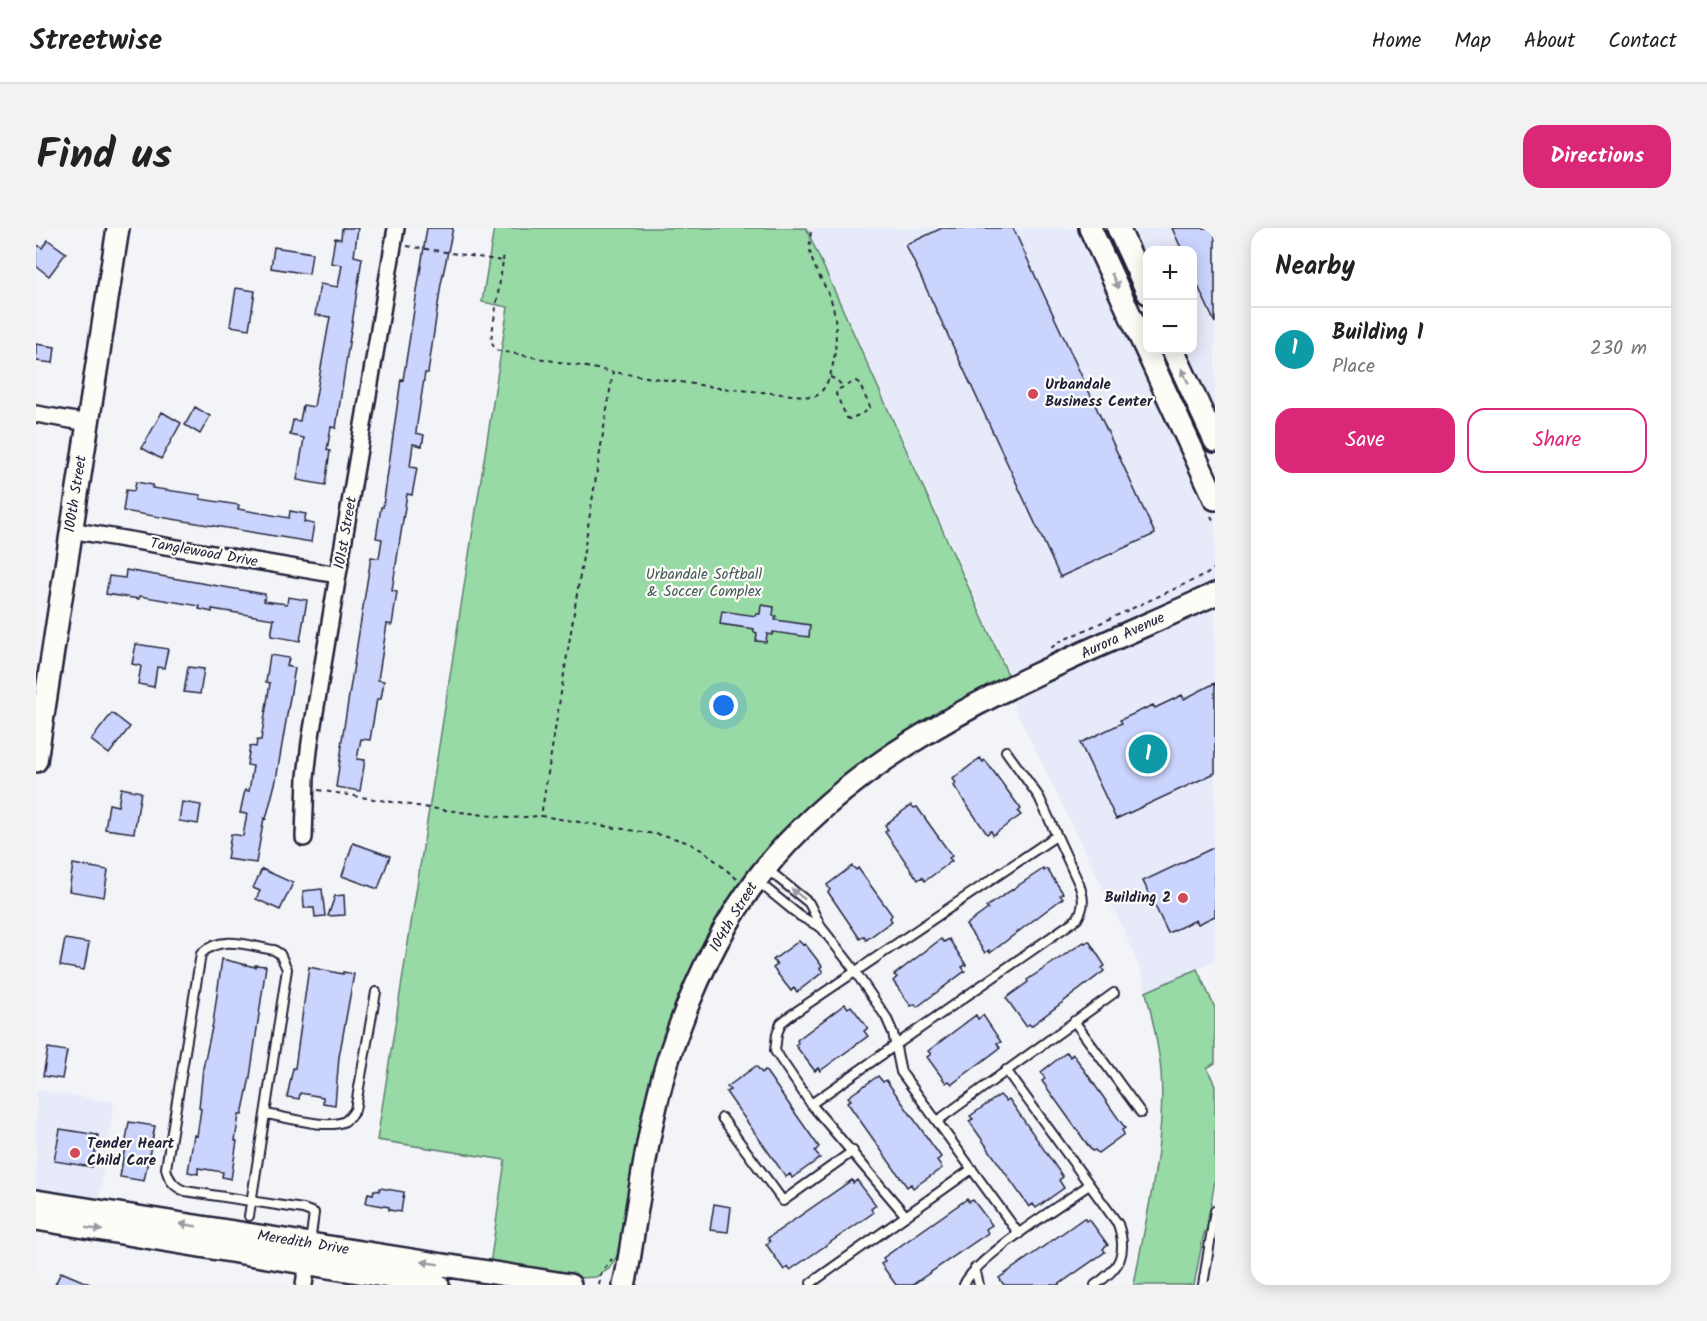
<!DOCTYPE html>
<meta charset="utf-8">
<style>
:root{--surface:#fff;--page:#f2f2f2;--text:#222;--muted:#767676;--line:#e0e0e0;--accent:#db2777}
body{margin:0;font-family:Kalam,sans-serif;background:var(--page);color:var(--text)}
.controls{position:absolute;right:18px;top:18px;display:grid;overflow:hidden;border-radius:12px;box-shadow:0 3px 15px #0003}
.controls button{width:54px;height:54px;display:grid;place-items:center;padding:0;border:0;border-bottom:2px solid var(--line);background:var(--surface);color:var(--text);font:30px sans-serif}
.you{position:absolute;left:688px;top:478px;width:21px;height:21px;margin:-15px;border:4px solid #fff;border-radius:50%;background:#1a73e8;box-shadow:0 0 0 9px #1a73e833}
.badge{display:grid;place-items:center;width:39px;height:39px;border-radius:50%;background:var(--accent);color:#fff;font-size:20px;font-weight:700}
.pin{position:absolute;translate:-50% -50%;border:3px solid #fff;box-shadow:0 2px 6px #0006}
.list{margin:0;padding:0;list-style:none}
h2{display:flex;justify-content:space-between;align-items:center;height:78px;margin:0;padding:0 24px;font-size:26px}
h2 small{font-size:20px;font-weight:400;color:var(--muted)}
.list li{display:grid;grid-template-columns:39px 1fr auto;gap:18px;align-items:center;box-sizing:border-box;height:84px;padding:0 24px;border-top:2px solid var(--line)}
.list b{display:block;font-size:22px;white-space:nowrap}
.list p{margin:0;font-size:20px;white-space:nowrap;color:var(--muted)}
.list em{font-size:20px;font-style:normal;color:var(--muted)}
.actions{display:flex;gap:12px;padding:18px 24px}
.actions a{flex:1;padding:14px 0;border:2px solid var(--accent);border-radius:18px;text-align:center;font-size:21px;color:var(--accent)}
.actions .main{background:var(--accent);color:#fff}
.map{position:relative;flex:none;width:1179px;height:1057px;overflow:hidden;border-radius:18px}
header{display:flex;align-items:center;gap:36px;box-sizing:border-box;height:84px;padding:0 30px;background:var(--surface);border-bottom:2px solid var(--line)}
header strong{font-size:28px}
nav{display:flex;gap:33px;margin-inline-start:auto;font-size:21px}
.intro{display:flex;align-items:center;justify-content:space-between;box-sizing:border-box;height:144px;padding:0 36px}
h1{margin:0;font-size:42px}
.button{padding:15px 27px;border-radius:18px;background:var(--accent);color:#fff;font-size:21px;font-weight:700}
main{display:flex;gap:36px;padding:0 36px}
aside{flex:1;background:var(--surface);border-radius:18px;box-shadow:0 3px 15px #0003}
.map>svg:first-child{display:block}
.built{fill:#e7eaf9}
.green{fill:#98daa5;stroke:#5d7e70;stroke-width:1.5}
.building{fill:#cad4fc;stroke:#22223b;stroke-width:1.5}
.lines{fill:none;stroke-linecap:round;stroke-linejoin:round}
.lane-casing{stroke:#22223b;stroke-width:12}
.street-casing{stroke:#22223b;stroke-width:20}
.secondary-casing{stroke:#22223b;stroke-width:26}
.path{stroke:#22223b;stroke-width:2;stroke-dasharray:4.5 4.5;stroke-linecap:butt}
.lane{stroke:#fdfcf7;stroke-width:8}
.street{stroke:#fdfcf7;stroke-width:15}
.secondary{stroke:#fdfcf7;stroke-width:21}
.oneway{fill:#9a9aa2}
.poi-dot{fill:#d1495b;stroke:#fdfcf7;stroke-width:2}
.labels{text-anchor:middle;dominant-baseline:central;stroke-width:4.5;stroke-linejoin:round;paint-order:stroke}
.poi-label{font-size:15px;font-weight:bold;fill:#22223b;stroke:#fdfcf7;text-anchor:start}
.street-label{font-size:15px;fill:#22223b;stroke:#fdfcf7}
.park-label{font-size:15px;fill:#45595b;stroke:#fdfcf7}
</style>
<header>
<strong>Streetwise</strong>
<nav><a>Home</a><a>Map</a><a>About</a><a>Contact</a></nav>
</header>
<div class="intro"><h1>Find us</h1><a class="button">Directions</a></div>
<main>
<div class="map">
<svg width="1179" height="1057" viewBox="0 0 1179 1057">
<rect width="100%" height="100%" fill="#f3f4f8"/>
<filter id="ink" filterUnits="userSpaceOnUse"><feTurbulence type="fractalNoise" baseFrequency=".0167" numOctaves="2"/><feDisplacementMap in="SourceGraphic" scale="12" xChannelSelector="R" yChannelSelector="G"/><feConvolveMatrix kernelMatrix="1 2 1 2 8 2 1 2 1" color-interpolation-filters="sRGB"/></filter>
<g filter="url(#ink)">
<path class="built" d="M 771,0 L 1054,0 L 1179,271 L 1179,732 L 1110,764 L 1105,743 L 1085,697 L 970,462 L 976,450 Z
M 1082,0 L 1179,0 L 1179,213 L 1137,122 L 1156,122 L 1156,22 L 1112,22 L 1111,65 Z
M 0,862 L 78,874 L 61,983 L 0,973 Z"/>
<path class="green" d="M 458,0 L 770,0 L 973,449 C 879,498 789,550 720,633 C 701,656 686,684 671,710 L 591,980 L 581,1028 L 573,1041 L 560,1049 L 543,1050 L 454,1037 L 469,932 L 341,912 L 472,79 L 446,74 Z
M 1161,741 L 1179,780 L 1179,835 L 1171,840 L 1179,857 L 1179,952 L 1171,1001 L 1168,1005 L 1158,1057 L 1098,1057 C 1110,988 1130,914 1125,844 C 1123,817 1116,790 1110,764 Z"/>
<path class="building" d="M 306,0 L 322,0 L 318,28 L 326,30 L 300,200 L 295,199 L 291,222 L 294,223 L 289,257 L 261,252 L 268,210 L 254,207 L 257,192 L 264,193 L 267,177 L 278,179 L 294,89 L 279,87 L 284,56 L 302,59 L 306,37 L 295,35 L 299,10 L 305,11 Z
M 391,0 L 417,0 L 405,56 L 392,145 L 389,145 L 381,196 L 380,205 L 388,207 L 386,218 L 377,216 L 374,239 L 381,240 L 376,267 L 371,266 L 356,363 L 361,364 L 356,397 L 351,396 L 342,452 L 348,453 L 345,471 L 341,471 L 334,512 L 325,511 L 321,531 L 329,532 L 324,563 L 300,559 L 306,518 L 305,518 L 335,329 L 343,330 L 346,311 L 340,310 L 345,279 L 347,279 L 365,151 L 367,152 Z
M 906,0 L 977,0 L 1119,306 L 1024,349 L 870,17 Z
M 1136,0 L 1179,0 L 1179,95 L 1156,45 L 1156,22 L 1146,22 Z
M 12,12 L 30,25 L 13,48 L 0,38 L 0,16 L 6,20 Z
M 238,19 L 276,25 L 273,46 L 235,40 Z
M 200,60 L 219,63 L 213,101 L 194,98 Z
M 0,116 L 19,119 L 17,135 L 0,133 Z
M 159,179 L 174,188 L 164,206 L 149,197 Z
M 126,184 L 145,195 L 125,231 L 106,220 Z
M 100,254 L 117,257 L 116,260 L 165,267 L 164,271 L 203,277 L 202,281 L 253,290 L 254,283 L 270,286 L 268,294 L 278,296 L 275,314 L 87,283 L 90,262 L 98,263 Z
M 90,342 L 229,366 L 228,373 L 251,376 L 252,369 L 271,372 L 264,413 L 235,408 L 238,391 L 176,381 L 176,384 L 163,381 L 164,378 L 104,368 L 103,371 L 70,366 L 73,348 L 89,350 Z
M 725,377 L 738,379 L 737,388 L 740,388 L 739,392 L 774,397 L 773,409 L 737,404 L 736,407 L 731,406 L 730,414 L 720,413 L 721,405 L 718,404 L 718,401 L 684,396 L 686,383 L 720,388 L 720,386 L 724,386 Z
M 100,416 L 132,421 L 128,440 L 121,439 L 118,459 L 102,456 L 105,438 L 96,436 Z
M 234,427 L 253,430 L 251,438 L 259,440 L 240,552 L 230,591 L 228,590 L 220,635 L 191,631 L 195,606 L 207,608 L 211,586 L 204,585 L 209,562 L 213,563 L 217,538 L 211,537 L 214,518 L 220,519 L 221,512 L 225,512 L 234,455 L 230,454 Z
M 152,439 L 168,441 L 164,466 L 148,464 Z
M 1179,455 L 1179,545 L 1080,591 L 1044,515 L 1086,495 L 1084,492 L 1117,477 L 1119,480 L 1146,467 L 1148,471 Z
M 76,485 L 94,499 L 73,526 L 55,512 Z
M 944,530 L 947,534 L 949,532 L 985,581 L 982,584 L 985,587 L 957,607 L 955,603 L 951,606 L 918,558 L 920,555 L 917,551 Z
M 85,560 L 105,564 L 98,605 L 69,601 L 73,576 L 82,578 Z
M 146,574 L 165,577 L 162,596 L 143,593 Z
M 875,577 L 878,580 L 881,579 L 916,628 L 913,630 L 916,633 L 889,653 L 886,649 L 882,652 L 849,604 L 852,602 L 849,597 Z
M 317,615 L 354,628 L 342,661 L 306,648 Z
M 1179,619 L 1179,688 L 1162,696 L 1160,692 L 1132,705 L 1107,653 Z
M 37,636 L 72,642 L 68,669 L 33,663 Z
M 816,638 L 820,642 L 822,640 L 856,687 L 854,690 L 856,693 L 830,712 L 828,708 L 824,711 L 792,664 L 794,662 L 791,657 Z
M 226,641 L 257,655 L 244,682 L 220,671 L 224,663 L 217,660 Z
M 1007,641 L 1008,643 L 1011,641 L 1027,665 L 1024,667 L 1027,670 L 954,725 L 953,722 L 949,725 L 930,697 L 952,681 L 950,679 Z
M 286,661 L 289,688 L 279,689 L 278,680 L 268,680 L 267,663 Z
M 308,667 L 309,687 L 292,688 L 299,668 Z
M 29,711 L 53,715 L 48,742 L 24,738 Z
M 905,711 L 908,714 L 913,711 L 930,737 L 926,739 L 929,743 L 881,779 L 879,776 L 875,778 L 857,753 L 861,749 L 858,747 Z
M 763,713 L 767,717 L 769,716 L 786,738 L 784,740 L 787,744 L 761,764 L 758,760 L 755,763 L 737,740 L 741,737 L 737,732 Z
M 1053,713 L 1069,738 L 1066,740 L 1068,743 L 995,798 L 993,796 L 990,798 L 970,770 L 992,754 L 991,752 L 1048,714 L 1049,715 Z
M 186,731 L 219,739 L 219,737 L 230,738 L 214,849 L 206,887 L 203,887 L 199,913 L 201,913 L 195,951 L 186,949 L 187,944 L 162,940 L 162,946 L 152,944 L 158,907 L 161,908 L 165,881 L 163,880 L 167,840 L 177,795 Z
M 273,739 L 307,746 L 307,744 L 318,746 L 303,829 L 299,877 L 287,875 L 287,869 L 264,865 L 263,871 L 251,869 L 257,840 L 259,840 Z
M 809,776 L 812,780 L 815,778 L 832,800 L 828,803 L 832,808 L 784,843 L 782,840 L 779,843 L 759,817 L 762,815 L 761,812 Z
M 940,787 L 942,791 L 947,787 L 965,814 L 961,815 L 964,820 L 916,856 L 913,853 L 910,855 L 891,829 L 895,826 L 892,823 Z
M 12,820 L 31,823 L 26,851 L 7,848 Z
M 1031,824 L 1034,829 L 1037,826 L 1089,900 L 1086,902 L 1088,906 L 1062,925 L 1059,922 L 1056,923 L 1006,853 L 1009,851 L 1005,844 Z
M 720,838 L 726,845 L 729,842 L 783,919 L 779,923 L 784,930 L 756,950 L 754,946 L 750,949 L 690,864 L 694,862 L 691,859 Z
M 842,848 L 847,854 L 850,852 L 905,929 L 901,933 L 906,940 L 877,960 L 875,956 L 871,959 L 811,874 L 815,872 L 812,869 Z
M 964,867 L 970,873 L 973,871 L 1027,949 L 1023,952 L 1028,960 L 1000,980 L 997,976 L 993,979 L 933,893 L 937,891 L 934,888 Z
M 93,894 L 119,898 L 108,953 L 84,949 Z
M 24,901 L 62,907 L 56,939 L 18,933 Z
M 816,952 L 817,955 L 821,952 L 840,977 L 835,981 L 837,985 L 754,1042 L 752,1039 L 748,1042 L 730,1016 L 734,1014 L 732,1010 Z
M 344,960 L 368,964 L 365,984 L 353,982 L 353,979 L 330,975 L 332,965 L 337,966 L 338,962 L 343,963 Z
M 931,971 L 933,974 L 937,972 L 956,997 L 950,1001 L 952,1005 L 876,1057 L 860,1057 L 845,1036 L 849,1033 L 847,1030 Z
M 678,976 L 695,979 L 692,1004 L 674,1002 Z
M 1048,990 L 1050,993 L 1053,991 L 1072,1017 L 1067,1021 L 1069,1024 L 1022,1057 L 968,1057 L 963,1050 Z
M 25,1044 L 56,1057 L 19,1057 Z"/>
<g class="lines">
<g class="lane-casing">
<path id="lane" d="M 731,641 L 773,675 L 785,699 L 814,736 L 850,789 L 857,805 L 865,844 L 983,1006
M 721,653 L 764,688 L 784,699
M 1038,793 L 1105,885
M 970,842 L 1082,996 C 1092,1026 1084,1040 1059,1057
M 775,876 L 1041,691 C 1049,678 1048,670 1043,656 L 1003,569 L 970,523
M 230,886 C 249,889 293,902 309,893 C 314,890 316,886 319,882 L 340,764
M 686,890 L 747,973 L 817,923
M 901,893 L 1078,765
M 213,988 C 226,906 239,823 251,741 L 244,726 L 238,722 C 213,718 185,706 165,726 L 130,940 C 132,951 138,959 149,963 L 267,981 L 278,985 L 274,1015
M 870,988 L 775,876 L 739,823 L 741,806 L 745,795 L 755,787 L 1020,608
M 939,1040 L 943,1057
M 775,1055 L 936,941
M 928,1057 C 938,1031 1026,976 1053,957
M 1167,1057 L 1179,983"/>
</g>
<g class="street-casing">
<path id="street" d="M 0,186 L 52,195
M 34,302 L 302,347
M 268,610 L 270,549 L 274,514 L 360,0
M 268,1057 L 272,1028"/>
</g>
<g class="secondary-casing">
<path id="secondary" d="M 1054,0 L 1179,271
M 1082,0 L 1112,65
M 1137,122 L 1179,213
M 0,533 L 82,0
M 0,973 L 534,1057
M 0,991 L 402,1057
M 588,1057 C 593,1038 595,1018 598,999 C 607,944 615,889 631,835 C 652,769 682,702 724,647 C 835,504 1020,439 1179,366"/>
</g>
<path class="path" d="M 371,18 L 467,33 L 455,112 L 459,122 L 577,144
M 467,33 L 468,25
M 794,149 L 801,152 L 807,159
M 820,153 L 823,155 L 834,179 L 833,182 L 814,191 L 811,190 L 800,166 L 801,162 Z
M 1175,288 L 1179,295
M 1015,420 L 1023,414 L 1171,346 L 1179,340
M 282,562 L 393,580 L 473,590 L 505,588
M 701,651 L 669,624 L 653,615 L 631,608 L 505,588 L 577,144 L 684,160 L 778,169 C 801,158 803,101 797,79 C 793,60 777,43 774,23 C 773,16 775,7 775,0
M 563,1057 L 566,1043 L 576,1031"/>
<use href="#lane" class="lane"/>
<use href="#street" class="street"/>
<use href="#secondary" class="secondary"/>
</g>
<defs><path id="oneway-solid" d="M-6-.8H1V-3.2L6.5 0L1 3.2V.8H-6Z" transform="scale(1.5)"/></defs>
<g class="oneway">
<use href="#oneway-solid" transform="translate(1079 53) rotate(65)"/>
<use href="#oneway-solid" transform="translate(1149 148) rotate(-115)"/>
<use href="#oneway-solid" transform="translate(762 666) rotate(-142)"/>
<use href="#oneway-solid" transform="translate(152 997) rotate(-171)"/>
<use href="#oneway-solid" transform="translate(58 1001) rotate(9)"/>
<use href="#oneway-solid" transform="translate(394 1035) rotate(-171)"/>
</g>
</g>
<g class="poi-dot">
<circle cx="997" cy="166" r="6"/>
<circle cx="1147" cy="670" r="6"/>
<circle cx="39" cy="925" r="6"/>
</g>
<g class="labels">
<g class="poi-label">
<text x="1009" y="157">Urbandale<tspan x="1009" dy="17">Business Center</tspan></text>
<text x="1135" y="670" text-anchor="end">Building 2</text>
<text x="51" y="916">Tender Heart<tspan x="51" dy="17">Child Care</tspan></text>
</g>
<g class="street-label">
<text transform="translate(40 266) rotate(-81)">100th Street</text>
<text transform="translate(310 305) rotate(-80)">101st Street</text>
<text transform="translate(168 325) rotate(10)">Tanglewood Drive</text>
<text transform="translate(1087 408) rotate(-25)">Aurora Avenue</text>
<text transform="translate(698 689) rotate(-59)">104th Street</text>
<text transform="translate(267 1015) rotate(9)">Meredith Drive</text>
</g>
<g class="park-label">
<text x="668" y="347">Urbandale Softball<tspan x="668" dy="17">&amp; Soccer Complex</tspan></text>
</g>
</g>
</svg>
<div class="controls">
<button>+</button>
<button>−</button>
</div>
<div class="you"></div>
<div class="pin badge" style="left:1112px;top:526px;background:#0f9aa8">1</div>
</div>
<aside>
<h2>Nearby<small></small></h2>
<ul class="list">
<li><span class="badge" style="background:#0f9aa8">1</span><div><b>Building 1</b><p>Place</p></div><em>230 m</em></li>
</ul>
<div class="actions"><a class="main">Save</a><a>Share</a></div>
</aside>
</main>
